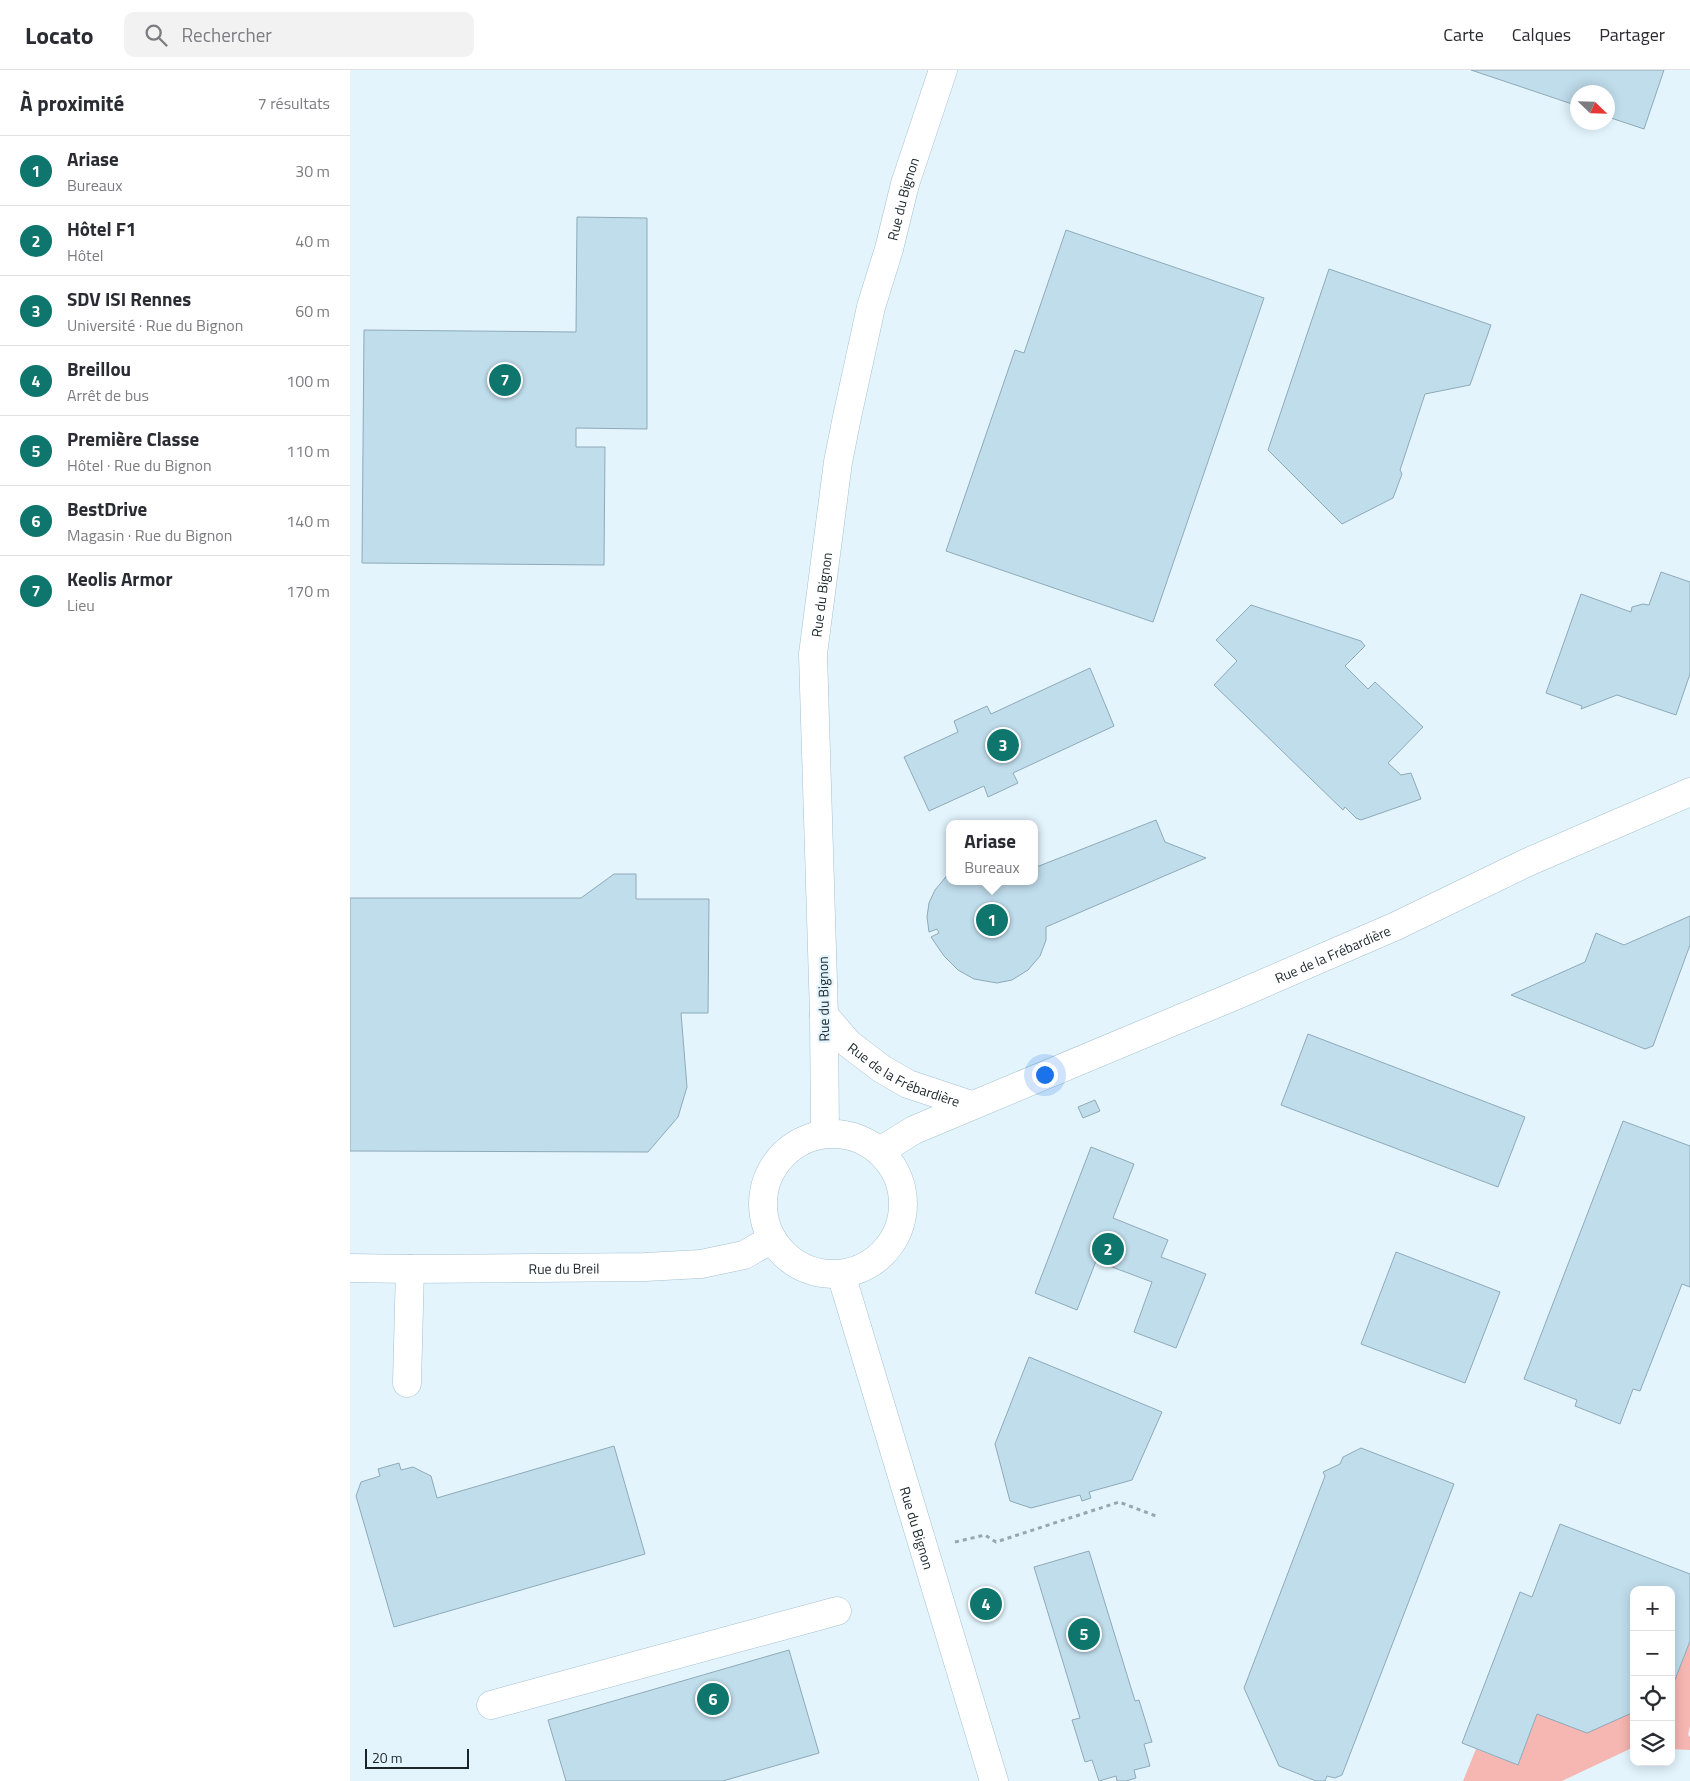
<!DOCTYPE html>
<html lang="fr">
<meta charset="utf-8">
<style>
:root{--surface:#fff;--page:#f2f2f3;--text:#2b2b33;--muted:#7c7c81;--line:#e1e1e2;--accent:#0f766e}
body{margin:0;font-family:"Titillium Web",sans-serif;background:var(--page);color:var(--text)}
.controls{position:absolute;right:15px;bottom:15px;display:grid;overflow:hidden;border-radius:10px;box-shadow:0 2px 12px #0003}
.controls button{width:45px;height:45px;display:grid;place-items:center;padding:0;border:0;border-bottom:1px solid var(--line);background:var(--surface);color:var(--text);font:25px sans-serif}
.compass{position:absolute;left:1220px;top:15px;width:45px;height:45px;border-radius:50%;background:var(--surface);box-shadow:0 2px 12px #0003;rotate:113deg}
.scale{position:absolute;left:15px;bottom:12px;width:104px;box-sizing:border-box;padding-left:5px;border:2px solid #1a252a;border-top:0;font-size:14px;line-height:18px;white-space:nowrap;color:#1a252a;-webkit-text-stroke:4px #e3f4fd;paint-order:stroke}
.you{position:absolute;left:694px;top:1004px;width:18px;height:18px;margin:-12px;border:4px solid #fff;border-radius:50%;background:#1a73e8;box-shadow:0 0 0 8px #1a73e833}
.badge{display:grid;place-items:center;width:32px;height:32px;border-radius:50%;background:var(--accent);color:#fff;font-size:16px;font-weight:700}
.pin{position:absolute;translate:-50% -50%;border:2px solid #fff;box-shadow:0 1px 5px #0006}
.popup{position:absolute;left:596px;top:750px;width:92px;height:65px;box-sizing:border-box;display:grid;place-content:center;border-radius:10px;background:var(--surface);filter:drop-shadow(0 1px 4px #0005);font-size:16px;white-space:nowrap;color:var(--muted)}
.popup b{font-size:19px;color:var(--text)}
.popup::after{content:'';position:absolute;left:50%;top:100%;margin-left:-10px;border:10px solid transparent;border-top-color:var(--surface)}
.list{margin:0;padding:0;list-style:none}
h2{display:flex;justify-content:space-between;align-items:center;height:65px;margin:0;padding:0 20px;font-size:21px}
h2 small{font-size:16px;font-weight:400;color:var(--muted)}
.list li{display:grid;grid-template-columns:32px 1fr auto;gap:15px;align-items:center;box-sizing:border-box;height:70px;padding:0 20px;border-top:1px solid var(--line)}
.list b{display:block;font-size:19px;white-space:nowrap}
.list p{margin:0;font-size:16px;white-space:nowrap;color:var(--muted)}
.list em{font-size:16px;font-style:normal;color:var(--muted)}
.icon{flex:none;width:28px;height:28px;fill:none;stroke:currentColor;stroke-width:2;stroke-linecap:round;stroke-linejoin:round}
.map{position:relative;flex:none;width:1340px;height:1711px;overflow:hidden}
header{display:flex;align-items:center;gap:30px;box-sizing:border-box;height:70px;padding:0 25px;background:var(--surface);border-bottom:1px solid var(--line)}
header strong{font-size:24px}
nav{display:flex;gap:28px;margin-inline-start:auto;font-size:18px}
.search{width:350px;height:45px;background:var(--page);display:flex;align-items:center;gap:12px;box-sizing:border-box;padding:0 18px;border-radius:10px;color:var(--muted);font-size:19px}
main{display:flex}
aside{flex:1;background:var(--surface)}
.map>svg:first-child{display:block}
.green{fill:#f6b6b1}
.building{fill:#c0ddec;stroke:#8eaab8}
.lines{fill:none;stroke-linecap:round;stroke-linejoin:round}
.minor-casing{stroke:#a4c0ce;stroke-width:29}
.path{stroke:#98a6ae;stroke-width:3;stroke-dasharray:4 4;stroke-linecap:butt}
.minor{stroke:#fff;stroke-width:28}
.labels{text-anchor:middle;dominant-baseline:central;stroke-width:4.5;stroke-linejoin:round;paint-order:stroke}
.street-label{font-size:14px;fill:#1a252a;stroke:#e3f4fd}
</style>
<header>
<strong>Locato</strong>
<div class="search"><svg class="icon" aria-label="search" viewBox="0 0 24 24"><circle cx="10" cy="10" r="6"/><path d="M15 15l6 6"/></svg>Rechercher</div>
<nav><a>Carte</a><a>Calques</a><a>Partager</a></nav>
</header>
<main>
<aside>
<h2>À proximité<small>7 résultats</small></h2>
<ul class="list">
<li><span class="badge">1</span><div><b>Ariase</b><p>Bureaux</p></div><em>30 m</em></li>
<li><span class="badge">2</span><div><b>Hôtel F1</b><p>Hôtel</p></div><em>40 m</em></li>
<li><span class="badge">3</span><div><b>SDV ISI Rennes</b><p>Université · Rue du Bignon</p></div><em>60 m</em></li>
<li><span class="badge">4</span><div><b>Breillou</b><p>Arrêt de bus</p></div><em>100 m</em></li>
<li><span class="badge">5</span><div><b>Première Classe</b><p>Hôtel · Rue du Bignon</p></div><em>110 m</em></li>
<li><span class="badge">6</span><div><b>BestDrive</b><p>Magasin · Rue du Bignon</p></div><em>140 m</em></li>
<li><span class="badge">7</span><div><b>Keolis Armor</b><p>Lieu</p></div><em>170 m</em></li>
</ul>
</aside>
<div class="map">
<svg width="1340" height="1711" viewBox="0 0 1340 1711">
<rect width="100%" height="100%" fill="#e3f4fd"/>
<path class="green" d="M 1340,1571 L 1340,1656 L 1338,1665 L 1340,1667 L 1340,1680 L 1321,1679 L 1321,1620 Z
M 1284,1642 L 1284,1677 L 1212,1711 L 1113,1711 L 1126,1679 L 1168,1695 L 1187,1644 Z"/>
<path class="building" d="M 1121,0 L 1314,0 L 1294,59 L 1258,47 L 1258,22 L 1228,22 L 1228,36 Z
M 227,147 L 297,148 L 297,359 L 226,358 L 226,377 L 255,377 L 254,495 L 12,493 L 14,260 L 226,262 Z
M 716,160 L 914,228 L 803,552 L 596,481 L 665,280 L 674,283 Z
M 979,199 L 1141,255 L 1120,315 L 1075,324 L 1050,400 L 1052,404 L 1043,428 L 992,454 L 918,380 Z
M 1311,502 L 1340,512 L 1340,604 L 1326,645 L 1267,625 L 1231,639 L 1232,636 L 1196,623 L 1231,524 L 1281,542 L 1282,537 L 1293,534 L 1299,535 Z
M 901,535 L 1011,571 L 1015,576 L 995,596 L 1018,619 L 1025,612 L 1073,657 L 1038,693 L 1051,705 L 1061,703 L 1071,729 L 1011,750 L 1006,748 L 995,737 L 993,740 L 864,615 L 887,591 L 866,570 Z
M 740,598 L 764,656 L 663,703 L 668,713 L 638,727 L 634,716 L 579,741 L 554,687 L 608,662 L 604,651 L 637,636 L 641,644 Z
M 806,750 L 815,772 L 856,788 L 696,857 L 696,870 L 690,886 L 678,900 L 662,910 L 647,913 L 624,909 L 608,900 L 594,886 L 581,867 L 589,863 L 587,859 L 579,862 L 577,847 L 579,833 L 585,820 L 600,802 L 600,811 L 684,811 L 684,798 Z
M 264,804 L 286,804 L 286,829 L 359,829 L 358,943 L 331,943 L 337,1017 L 328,1047 L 298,1082 L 0,1081 L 0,828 L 231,828 Z
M 1340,846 L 1340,875 L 1303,976 L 1295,979 L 1161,925 L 1235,892 L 1246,863 L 1274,875 Z
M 958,964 L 1175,1047 L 1148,1117 L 931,1035 Z
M 745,1030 L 750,1041 L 733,1048 L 728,1037 Z
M 1273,1051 L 1340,1076 L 1340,1217 L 1332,1214 L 1290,1321 L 1283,1319 L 1270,1354 L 1225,1336 L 1227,1330 L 1174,1309 Z
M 741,1077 L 784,1094 L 763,1148 L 818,1170 L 811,1187 L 856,1204 L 826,1278 L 784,1262 L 802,1212 L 746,1191 L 727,1240 L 685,1223 Z
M 1046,1182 L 1150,1222 L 1115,1313 L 1011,1274 Z
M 679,1287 L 812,1342 L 782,1410 L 739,1422 L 741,1428 L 732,1431 L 730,1425 L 681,1438 L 660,1431 L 645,1374 Z
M 264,1376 L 295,1484 L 44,1557 L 6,1426 L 11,1412 L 30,1406 L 28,1399 L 49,1393 L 51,1400 L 63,1397 L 81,1406 L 87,1428 Z
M 1011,1378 L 1104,1414 L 992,1705 L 985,1708 L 977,1706 L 975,1711 L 966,1711 L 929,1696 L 894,1618 L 975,1406 L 973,1402 L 990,1394 L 993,1387 Z
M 1210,1454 L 1340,1504 L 1340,1571 L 1321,1620 L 1321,1520 L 1284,1520 L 1284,1642 L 1237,1663 L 1187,1644 L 1168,1695 L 1112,1673 L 1170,1522 L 1182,1527 Z
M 739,1481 L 785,1631 L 789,1630 L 802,1672 L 794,1674 L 800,1696 L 784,1700 L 786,1708 L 776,1711 L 767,1711 L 766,1706 L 749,1711 L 742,1690 L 735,1692 L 722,1650 L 730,1648 L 684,1497 Z
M 439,1580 L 469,1683 L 373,1711 L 216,1711 L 198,1650 Z"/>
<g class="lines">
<g class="minor-casing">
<g id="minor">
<path id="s1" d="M 474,945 L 499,974 L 532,999 L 558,1014 L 621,1035"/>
<circle cx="483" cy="1134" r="70"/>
<path id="s2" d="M 475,1064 L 474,945 L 463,584 L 488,392 L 497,347 L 521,237 L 539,179 L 555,114 L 593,0"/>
<path id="s3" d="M 530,1081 L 564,1060 L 882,927 L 1046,856 L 1176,793 L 1340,722"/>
<path id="s4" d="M 0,1198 L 60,1199 L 295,1197 L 351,1194 L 394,1185 L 422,1169"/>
<path id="s5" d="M 491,1204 L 644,1711"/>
<path d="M 57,1313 L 60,1199"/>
<path d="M 141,1635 L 487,1541"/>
</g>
</g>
<path class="path" d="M 605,1472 L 635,1465 L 646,1472 L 769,1432 L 806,1446"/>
<use href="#minor" class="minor"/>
</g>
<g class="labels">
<g class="street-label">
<text stroke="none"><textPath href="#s2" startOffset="945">Rue du Bignon</textPath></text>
<text stroke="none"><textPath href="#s2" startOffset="540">Rue du Bignon</textPath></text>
<text stroke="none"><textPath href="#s3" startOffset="494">Rue de la Frébardière</textPath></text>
<text transform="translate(473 929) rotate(-91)">Rue du Bignon</text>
<text stroke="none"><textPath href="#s1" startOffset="102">Rue de la Frébardière</textPath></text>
<text stroke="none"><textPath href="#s4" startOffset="214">Rue du Breil</textPath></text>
<text stroke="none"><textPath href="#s5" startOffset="265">Rue du Bignon</textPath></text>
</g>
</g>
</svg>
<div class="controls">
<button>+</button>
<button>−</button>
<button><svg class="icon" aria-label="locate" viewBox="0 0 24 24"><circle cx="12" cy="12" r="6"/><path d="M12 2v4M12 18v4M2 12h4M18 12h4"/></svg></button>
<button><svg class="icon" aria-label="layers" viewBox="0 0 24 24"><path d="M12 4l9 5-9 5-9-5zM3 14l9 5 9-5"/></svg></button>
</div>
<svg class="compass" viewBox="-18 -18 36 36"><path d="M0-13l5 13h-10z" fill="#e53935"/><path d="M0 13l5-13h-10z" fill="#7c7c81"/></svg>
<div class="scale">20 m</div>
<div class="you"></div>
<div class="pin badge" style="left:642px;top:850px">1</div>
<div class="popup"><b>Ariase</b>Bureaux</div>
<div class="pin badge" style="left:758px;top:1179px">2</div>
<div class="pin badge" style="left:653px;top:675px">3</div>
<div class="pin badge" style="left:636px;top:1534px">4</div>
<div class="pin badge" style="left:734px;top:1564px">5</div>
<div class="pin badge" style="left:363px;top:1629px">6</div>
<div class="pin badge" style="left:155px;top:310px">7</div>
</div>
</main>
